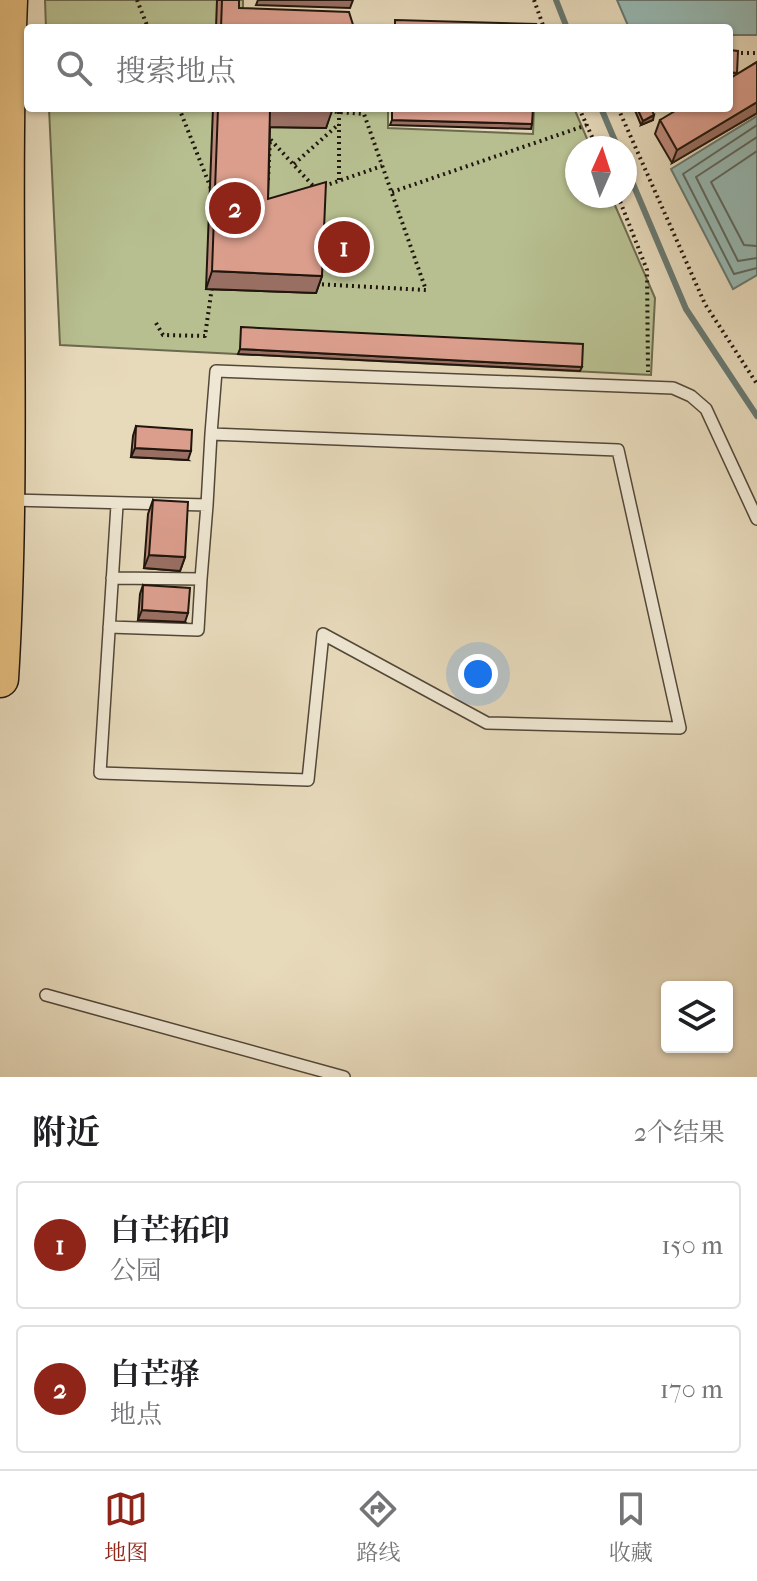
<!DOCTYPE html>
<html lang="zh">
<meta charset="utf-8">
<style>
:root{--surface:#fff;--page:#f6f6f6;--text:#202124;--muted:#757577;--line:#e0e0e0;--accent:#8f2418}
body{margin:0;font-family:"IM FELL French Canon","Noto Serif SC",serif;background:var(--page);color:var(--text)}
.controls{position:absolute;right:24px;bottom:24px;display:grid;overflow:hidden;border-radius:8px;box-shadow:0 2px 6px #0004}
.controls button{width:72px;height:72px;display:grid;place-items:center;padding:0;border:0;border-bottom:2px solid var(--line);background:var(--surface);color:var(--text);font:40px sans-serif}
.compass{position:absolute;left:565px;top:136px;width:72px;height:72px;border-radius:50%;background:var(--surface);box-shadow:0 2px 6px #0004;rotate:3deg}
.you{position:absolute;left:478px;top:674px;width:28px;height:28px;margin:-20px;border:6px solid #fff;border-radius:50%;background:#1a73e8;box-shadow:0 0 0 12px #1a73e833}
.badge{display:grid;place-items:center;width:52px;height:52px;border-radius:50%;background:var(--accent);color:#fff;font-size:26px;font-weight:700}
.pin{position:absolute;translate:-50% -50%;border:4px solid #fff;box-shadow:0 2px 8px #0006}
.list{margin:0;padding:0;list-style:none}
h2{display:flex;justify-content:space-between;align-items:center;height:104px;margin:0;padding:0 32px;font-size:34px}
h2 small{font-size:26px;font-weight:400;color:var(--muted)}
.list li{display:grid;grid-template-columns:52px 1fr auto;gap:24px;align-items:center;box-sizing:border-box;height:128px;margin:0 16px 16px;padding:0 16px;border:2px solid var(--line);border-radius:8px}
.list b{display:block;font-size:30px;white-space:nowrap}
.list p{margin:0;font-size:26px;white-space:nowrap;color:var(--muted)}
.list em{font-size:26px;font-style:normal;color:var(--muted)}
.icon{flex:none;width:44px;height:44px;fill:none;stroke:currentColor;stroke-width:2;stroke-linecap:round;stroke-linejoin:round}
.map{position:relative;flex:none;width:757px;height:1077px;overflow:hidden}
.search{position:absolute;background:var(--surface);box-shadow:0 2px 6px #0004;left:24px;right:24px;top:24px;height:88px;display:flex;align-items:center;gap:20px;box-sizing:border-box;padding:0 28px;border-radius:8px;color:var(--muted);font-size:30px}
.sheet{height:392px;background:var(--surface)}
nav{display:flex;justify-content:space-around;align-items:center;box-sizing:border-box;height:112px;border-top:2px solid var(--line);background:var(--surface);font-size:22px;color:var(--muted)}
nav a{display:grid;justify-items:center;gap:4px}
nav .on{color:var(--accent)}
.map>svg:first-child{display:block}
.green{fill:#b7bf90;stroke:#6c6a4e;stroke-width:2}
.water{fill:#97bab4;stroke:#677871;stroke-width:2}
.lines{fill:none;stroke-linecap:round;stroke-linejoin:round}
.shore{stroke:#5c6860;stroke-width:2}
.stream{stroke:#677871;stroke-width:6}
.lane-casing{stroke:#524738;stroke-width:14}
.primary-casing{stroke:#20160d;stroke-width:39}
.path{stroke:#20160d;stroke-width:4;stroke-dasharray:2 4;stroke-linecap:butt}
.lane{stroke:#efe7d3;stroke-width:11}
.primary{stroke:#e4bd7e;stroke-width:36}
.wall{fill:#bc8879;stroke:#20160d;stroke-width:2}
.shaded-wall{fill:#996f63;stroke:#20160d;stroke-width:2}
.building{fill:#db9e8d;stroke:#20160d;stroke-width:2}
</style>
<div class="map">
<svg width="757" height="1077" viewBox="0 0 757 1077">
<rect width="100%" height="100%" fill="#e7dabb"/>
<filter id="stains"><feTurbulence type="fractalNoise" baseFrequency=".0025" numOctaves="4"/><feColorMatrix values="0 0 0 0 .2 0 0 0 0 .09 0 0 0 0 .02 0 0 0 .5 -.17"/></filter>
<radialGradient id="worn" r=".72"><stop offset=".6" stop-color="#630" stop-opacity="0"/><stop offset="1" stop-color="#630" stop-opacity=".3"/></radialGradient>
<path class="green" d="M 45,0 L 243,0 L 243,22 L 389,28 L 46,28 Z
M 49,108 L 388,108 L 388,128 L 533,134 L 534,108 L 574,108 L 591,148 L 577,148 L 577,196 L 611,196 L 655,298 L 651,375 L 60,345 Z"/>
<path class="water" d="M 617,0 L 757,0 L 757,35 L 729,35 L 729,28 L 629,28 Z
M 757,116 L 757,275 L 733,289 L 671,169 Z"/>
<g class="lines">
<path class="shore" d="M 757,125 L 683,174 L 734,274 L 757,268
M 757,137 L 696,177 L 738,261 L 757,258
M 757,151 L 711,182 L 744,245 L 757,246"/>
<path class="stream" d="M 556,0 L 567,28
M 601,108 L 618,148
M 625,165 L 686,309 L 757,416"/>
<g class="lane-casing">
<path id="lane" d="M 211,434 L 216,371 L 673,388 L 691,396 L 706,409 L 757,519
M 12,500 L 207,505 L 211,434 L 618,450 L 680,728 L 487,723 L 323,634 L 308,780 L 100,773 L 117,505
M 112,578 L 201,579 L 207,505
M 109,627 L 198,630 L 201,579
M 46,995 L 344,1077"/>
</g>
<g class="primary-casing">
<path id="primary" d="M 0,679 C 14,452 0,226 9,0"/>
</g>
<path class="path" d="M 137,0 L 148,28
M 534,0 L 544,28
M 729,53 L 757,53
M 179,108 L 212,191
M 579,108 L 597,148
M 618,108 L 705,304 L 757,384
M 339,112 L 339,181
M 294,164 L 339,124
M 268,180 L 270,139 L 315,188
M 324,186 L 382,166
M 392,192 L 587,125
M 618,196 L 647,270 L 648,372
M 316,284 L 426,290 L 364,114 L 326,111
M 156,323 L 163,335 L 205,336 L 212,287"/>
<use href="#lane" class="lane"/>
<use href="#primary" class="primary"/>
</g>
<path class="wall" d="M 217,0 L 239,0 L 239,8 L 354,28 L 216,28 Z
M 729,50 L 737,73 L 736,75 L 757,62 L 757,113 L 672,163 L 655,134 L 660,120 L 729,108 Z
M 213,108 L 332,108 L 326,128 L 270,127 L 268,199 L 322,276 L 316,293 L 206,289 Z
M 634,108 L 651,108 L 653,120 L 641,125 Z
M 136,426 L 188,460 L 131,457 L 133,436 Z
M 153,500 L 185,557 L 180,571 L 144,568 L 148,514 Z
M 143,585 L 185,622 L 138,620 L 140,594 Z"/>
<path class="shaded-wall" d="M 258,0 L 353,0 L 350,8 L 256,5 Z
M 729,72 L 737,73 L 733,82 L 729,82 Z
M 757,102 L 757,113 L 672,163 L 677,150 Z
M 270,109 L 332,111 L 326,128 L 264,127 Z
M 654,115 L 653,120 L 641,125 L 643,121 Z
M 392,120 L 532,124 L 531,129 L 390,125 Z
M 212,271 L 322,276 L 316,293 L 206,289 Z
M 240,349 L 582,367 L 580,371 L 238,354 Z
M 135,448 L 191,451 L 188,460 L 131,457 Z
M 149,555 L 185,557 L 180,571 L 144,568 Z
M 142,610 L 188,613 L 185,622 L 138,620 Z"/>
<path class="building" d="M 222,0 L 239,0 L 239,8 L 349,12 L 354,28 L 221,28 Z
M 395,20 L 536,24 L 535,28 L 395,28 Z
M 729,50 L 738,51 L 737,73 L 729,72 Z
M 757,62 L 757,102 L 677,150 L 660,120 L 680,108 L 729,108 L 729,79 Z
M 218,108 L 332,108 L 332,111 L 270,109 L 268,199 L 326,182 L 322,276 L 212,271 Z
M 392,108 L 533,108 L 532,124 L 392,120 Z
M 637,108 L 651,108 L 654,115 L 643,121 Z
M 241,327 L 583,344 L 582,367 L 240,349 Z
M 136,426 L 192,430 L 191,451 L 135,448 Z
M 153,500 L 188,502 L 185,557 L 149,555 Z
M 143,585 L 190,588 L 188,613 L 142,610 Z"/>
<rect width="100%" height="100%" filter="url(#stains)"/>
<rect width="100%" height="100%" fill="url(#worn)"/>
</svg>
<div class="controls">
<button><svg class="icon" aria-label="layers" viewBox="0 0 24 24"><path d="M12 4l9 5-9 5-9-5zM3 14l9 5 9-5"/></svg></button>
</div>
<svg class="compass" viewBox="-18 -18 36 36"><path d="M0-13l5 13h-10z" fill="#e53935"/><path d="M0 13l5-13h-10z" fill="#757577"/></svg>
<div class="you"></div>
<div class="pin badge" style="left:344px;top:247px">1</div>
<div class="pin badge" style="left:235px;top:208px">2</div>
<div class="search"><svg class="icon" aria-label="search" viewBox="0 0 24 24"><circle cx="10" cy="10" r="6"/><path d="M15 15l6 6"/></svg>搜索地点</div>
</div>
<section class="sheet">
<h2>附近<small>2个结果</small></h2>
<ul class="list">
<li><span class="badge">1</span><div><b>白芒拓印</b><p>公园</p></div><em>150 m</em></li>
<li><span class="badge">2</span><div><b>白芒驿</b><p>地点</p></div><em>170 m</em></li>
</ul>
</section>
<nav>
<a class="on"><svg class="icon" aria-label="map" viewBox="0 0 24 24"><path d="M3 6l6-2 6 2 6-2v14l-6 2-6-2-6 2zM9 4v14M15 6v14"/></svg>地图</a>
<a><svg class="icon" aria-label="directions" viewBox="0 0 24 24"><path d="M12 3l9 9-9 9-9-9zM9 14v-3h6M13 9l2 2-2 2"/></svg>路线</a>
<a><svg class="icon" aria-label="saved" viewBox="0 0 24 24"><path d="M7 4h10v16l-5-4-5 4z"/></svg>收藏</a>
</nav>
